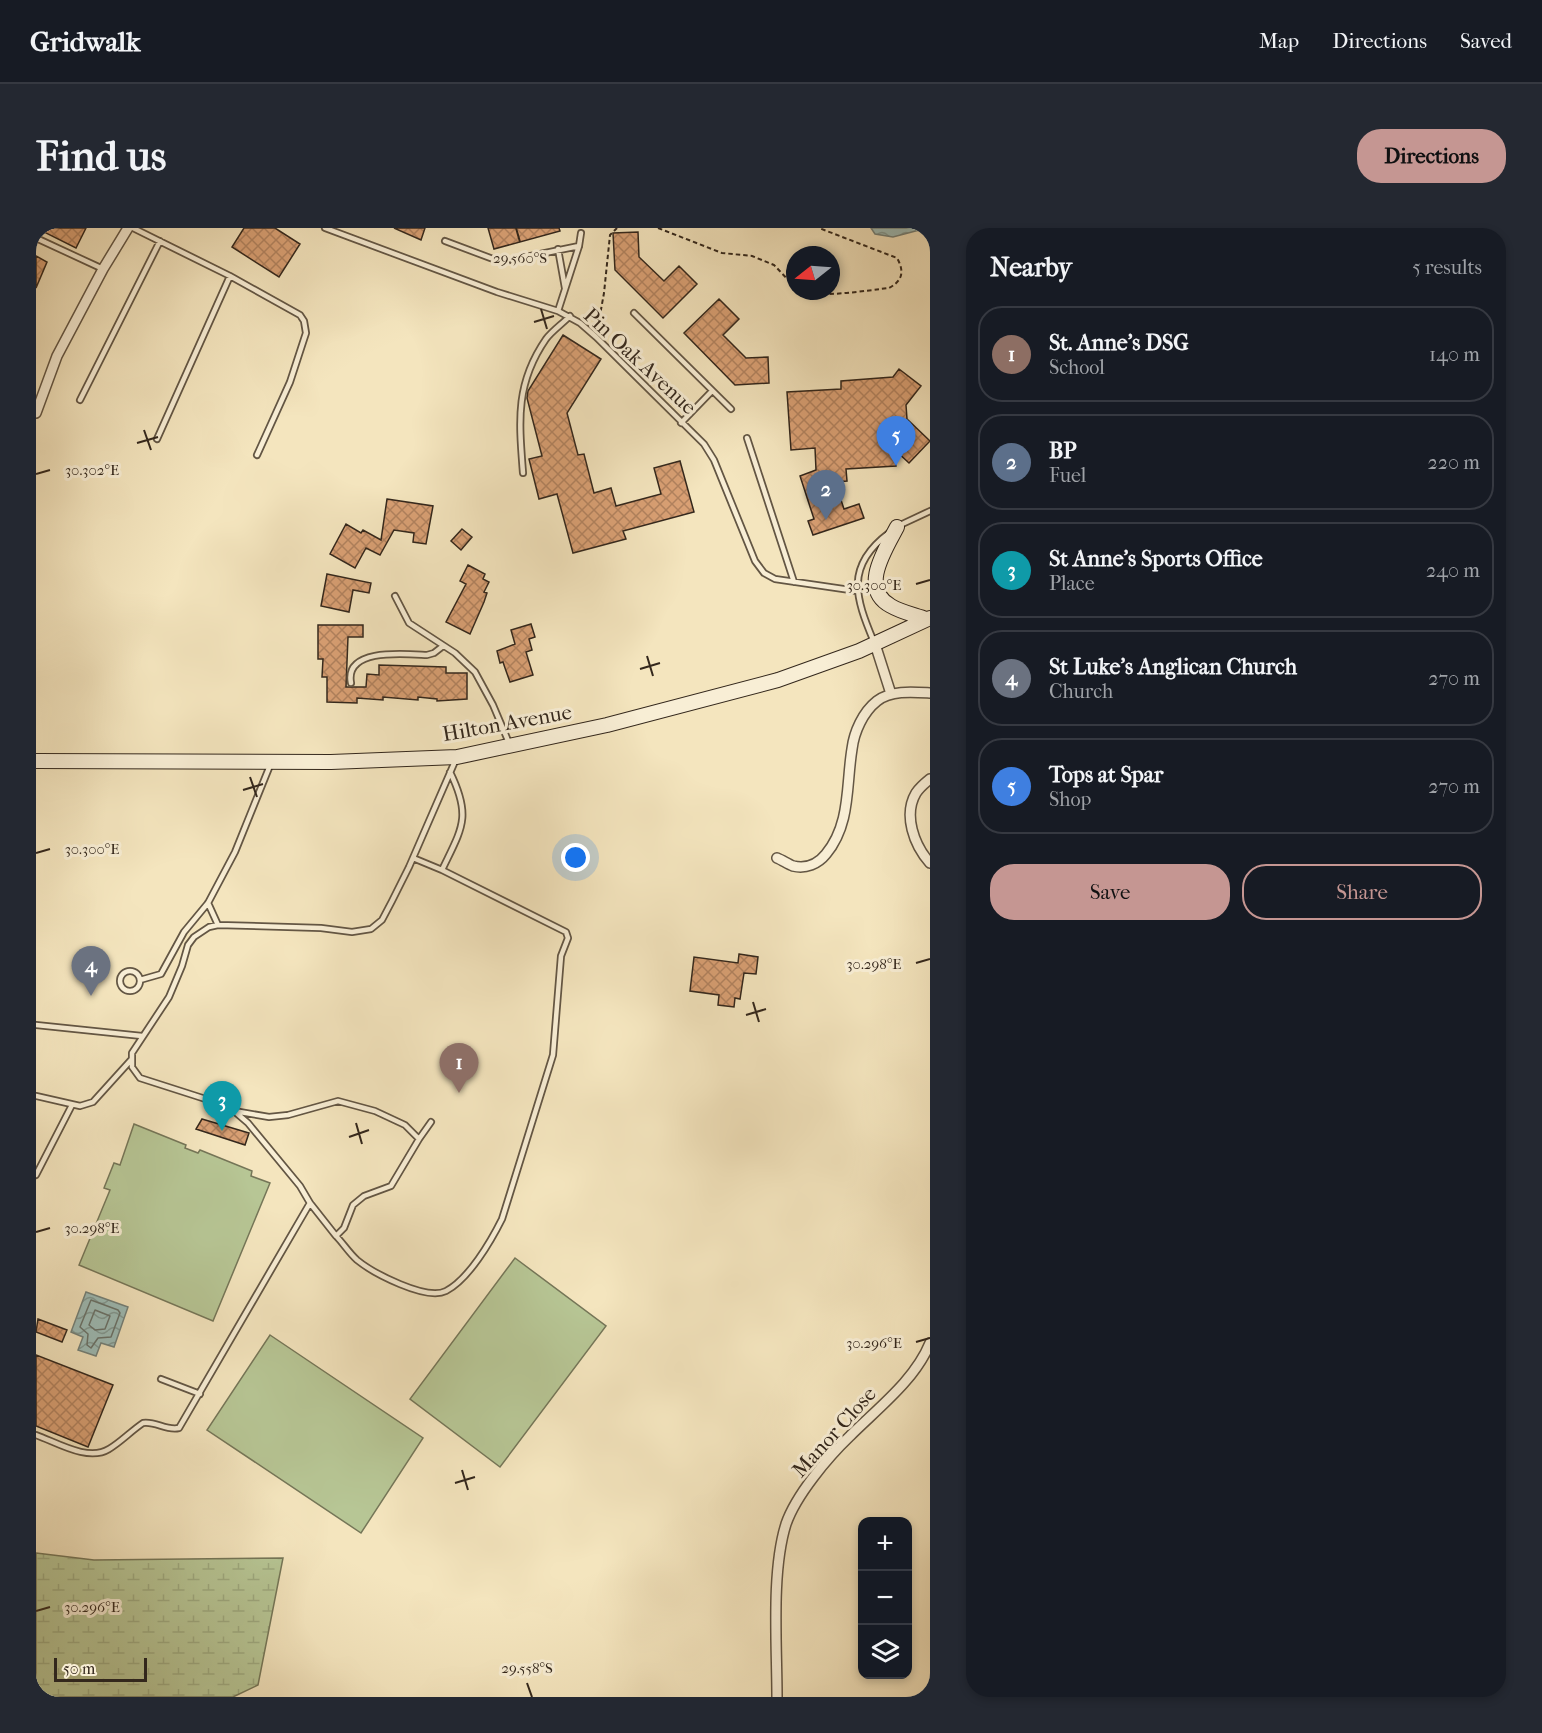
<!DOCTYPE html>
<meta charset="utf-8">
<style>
:root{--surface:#171b24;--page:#242831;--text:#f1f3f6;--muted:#9ea1a6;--line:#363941;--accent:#c59692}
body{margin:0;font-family:"IM FELL French Canon",serif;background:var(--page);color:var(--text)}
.controls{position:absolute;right:18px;bottom:18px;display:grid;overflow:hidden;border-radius:12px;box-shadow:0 3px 9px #0003}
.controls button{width:54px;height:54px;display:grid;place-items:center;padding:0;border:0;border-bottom:2px solid var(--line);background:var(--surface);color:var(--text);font:30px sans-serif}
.compass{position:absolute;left:750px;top:18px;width:54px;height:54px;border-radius:50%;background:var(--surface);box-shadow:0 3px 9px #0003;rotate:253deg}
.scale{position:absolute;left:18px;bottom:15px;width:93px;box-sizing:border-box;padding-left:6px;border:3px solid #33271c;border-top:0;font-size:16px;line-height:21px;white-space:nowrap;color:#33271c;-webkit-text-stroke:4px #f8eed5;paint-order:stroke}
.you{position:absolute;left:540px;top:630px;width:21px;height:21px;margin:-15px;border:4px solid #fff;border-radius:50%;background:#1a73e8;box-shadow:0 0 0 9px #1a73e833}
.badge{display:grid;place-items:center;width:39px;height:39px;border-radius:50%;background:var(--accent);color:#fff;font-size:20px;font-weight:700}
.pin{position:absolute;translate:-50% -50px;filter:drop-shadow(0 2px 3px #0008)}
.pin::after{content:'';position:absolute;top:32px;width:21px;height:18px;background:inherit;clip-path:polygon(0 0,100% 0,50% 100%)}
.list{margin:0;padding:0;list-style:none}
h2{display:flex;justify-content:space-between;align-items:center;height:78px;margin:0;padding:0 24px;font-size:26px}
h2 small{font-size:20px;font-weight:400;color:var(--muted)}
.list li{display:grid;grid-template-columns:39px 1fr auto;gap:18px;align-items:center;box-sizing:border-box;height:96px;margin:0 12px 12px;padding:0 12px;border:2px solid var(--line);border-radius:24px}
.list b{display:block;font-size:22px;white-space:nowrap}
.list p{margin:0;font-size:20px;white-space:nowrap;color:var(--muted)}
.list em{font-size:20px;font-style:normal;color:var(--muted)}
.actions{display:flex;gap:12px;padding:18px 24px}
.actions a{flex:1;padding:14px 0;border:2px solid var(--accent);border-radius:24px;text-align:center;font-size:21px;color:var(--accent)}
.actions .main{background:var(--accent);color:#111}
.icon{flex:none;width:33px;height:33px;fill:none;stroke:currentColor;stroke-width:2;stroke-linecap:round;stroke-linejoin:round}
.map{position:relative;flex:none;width:894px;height:1469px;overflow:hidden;border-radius:24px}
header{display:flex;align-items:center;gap:36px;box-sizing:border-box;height:84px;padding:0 30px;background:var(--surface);border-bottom:2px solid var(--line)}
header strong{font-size:28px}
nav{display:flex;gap:33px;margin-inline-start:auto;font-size:21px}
.intro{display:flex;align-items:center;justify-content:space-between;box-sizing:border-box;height:144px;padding:0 36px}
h1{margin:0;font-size:42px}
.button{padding:15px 27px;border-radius:24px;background:var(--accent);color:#111;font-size:21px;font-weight:700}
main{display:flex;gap:36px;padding:0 36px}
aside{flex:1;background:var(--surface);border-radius:24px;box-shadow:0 3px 9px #0003}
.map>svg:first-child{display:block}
.wetland{fill:url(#wetland-marsh);stroke:#757658;stroke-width:1.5}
.garden{fill:#b7c695;stroke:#757658;stroke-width:1.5}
.water{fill:url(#water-waves);stroke:#73817a;stroke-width:1.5}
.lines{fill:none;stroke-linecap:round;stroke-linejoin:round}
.shore{stroke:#68726a;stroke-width:1.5}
.building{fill:url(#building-cross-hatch);stroke:#33271c;stroke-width:1.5}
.lane-casing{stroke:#635644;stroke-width:8}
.street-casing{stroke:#635644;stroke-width:12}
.secondary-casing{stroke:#33271c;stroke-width:16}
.path{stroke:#33271c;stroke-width:2;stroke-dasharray:4.5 3;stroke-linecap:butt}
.lane{stroke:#f8eed5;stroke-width:4.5}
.street{stroke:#f8eed5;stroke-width:9}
.secondary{stroke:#f8eed5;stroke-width:14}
.ticks{fill:none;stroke:#33271c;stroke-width:2}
.labels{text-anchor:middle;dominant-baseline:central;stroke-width:6;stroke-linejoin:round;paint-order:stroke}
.street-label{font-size:21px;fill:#33271c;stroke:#f8eed5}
.ticks-label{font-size:15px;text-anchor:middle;fill:#33271c;stroke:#f8eed5;stroke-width:6;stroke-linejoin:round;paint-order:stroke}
</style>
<header>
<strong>Gridwalk</strong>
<nav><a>Map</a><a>Directions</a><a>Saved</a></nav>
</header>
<div class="intro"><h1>Find us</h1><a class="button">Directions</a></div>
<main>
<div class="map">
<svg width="894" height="1469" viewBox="0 0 894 1469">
<defs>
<pattern id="wetland-marsh" width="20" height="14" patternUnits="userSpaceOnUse" patternTransform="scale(1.5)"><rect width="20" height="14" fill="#b7c695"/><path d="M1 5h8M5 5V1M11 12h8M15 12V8" fill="none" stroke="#9eaa80"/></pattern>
<pattern id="water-waves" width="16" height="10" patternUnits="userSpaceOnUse" patternTransform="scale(1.5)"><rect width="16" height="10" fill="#9dbdb8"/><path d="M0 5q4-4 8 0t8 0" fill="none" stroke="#819a95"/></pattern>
<pattern id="building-cross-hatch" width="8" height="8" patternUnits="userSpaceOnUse" patternTransform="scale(1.5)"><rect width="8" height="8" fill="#d9a074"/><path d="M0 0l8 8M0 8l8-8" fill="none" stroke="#b1825e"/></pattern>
</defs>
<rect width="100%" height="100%" fill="#f4e5be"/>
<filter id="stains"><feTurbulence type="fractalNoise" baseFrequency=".00333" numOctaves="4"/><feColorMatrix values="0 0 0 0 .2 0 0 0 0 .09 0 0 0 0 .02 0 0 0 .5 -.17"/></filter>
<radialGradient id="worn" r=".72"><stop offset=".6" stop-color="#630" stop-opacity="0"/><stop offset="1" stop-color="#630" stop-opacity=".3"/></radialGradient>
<path class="wetland" d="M 0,1325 L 58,1332 L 247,1330 L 222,1457 L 197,1469 L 0,1469 Z"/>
<path class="garden" d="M 98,896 L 150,917 L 149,920 L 162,925 L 164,922 L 216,943 L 215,948 L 234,955 L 177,1093 L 43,1037 L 74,962 L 68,960 L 78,935 L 84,937 Z
M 479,1030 L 570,1098 L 464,1239 L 374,1171 Z
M 234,1107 L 387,1210 L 325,1305 L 171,1202 Z"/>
<path class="water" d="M 835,0 L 891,0 L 857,9 L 839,6 Z
M 50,1064 L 92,1079 L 78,1119 L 65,1115 L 60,1128 L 42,1122 L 47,1109 L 35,1104 Z"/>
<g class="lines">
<path class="shore" d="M 55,1072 L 82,1082 L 84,1085 L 75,1109 L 62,1110 L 55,1120 L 51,1117 L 52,1106 L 44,1099 Z
M 59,1082 L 74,1088 L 69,1101 L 59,1102 L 53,1097 Z"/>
</g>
<path class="building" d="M 0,0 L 50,0 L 40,20 Z
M 208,0 L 239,0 L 264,16 L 243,49 L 196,19 Z
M 358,0 L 389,0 L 385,12 Z
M 452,0 L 523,0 L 524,3 L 458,21 Z
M 602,4 L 603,29 L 628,53 L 643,38 L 661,56 L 627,90 L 579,42 L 577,5 Z
M 0,28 L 11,34 L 0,60 Z
M 683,71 L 703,91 L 687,107 L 710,130 L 732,129 L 733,155 L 699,157 L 648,105 Z
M 527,107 L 565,131 L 531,185 L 542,227 L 548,226 L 558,265 L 575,260 L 580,278 L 625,266 L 618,240 L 644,233 L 658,284 L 587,303 L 590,311 L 537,325 L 521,266 L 503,271 L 493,231 L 506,228 L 491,170 L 492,163 Z
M 863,141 L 885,158 L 870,177 L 871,191 L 894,213 L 873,235 L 859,222 L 860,238 L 810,241 L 811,253 L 799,254 L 808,281 L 823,276 L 828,290 L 777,307 L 772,293 L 778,291 L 764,248 L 780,242 L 779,220 L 755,222 L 751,164 L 805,161 L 805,153 L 857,149 Z
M 351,271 L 397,278 L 390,316 L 377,314 L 378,305 L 358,302 L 344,327 L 330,320 L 319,340 L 294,326 L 310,296 L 325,305 L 327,302 L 345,312 Z
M 426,301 L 436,309 L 425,322 L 415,313 Z
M 432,337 L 449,346 L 447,351 L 453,354 L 448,364 L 451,365 L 448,374 L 434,406 L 410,394 L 430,356 L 424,353 Z
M 291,346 L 335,355 L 333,365 L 317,362 L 313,384 L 285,378 Z
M 495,396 L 499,409 L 493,411 L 496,422 L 490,424 L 497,447 L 474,454 L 469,440 L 467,434 L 464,435 L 461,423 L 479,416 L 475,402 Z
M 282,397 L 327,397 L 327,409 L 312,409 L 310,459 L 330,459 L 331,446 L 343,447 L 343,437 L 410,439 L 410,445 L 431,445 L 431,471 L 401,473 L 401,471 L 382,469 L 382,472 L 347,469 L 347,472 L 321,470 L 321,475 L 291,474 L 291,449 L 286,449 L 287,431 L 282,431 Z
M 703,726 L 722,729 L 720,746 L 708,745 L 704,771 L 699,770 L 698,779 L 682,777 L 683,767 L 654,763 L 658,729 L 702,735 Z
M 166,891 L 213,905 L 209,917 L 160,901 Z
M 2,1091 L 31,1102 L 26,1114 L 0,1104 Z
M 0,1127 L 77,1157 L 52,1219 L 0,1198 Z"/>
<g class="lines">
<g class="lane-casing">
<path id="lane" d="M 97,0 L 194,48 L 264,87 L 268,93 L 270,105 L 254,154 L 221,227
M 289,0 L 461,64 L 522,83 L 544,95 L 560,109 L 668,216 L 678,232 L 719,333 L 728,345 L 739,351 L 821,363
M 0,10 L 67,41
M 409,13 L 457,31 L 470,33 L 543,18
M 522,21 L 529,60
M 522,83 L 543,18 L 545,5
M 598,85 L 695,181
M 44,172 L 124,13
M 645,195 L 676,163
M 711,210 L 758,354
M 121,211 L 194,48
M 487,245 C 483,193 479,156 510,111 C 516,103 526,96 534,88
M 862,298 L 894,283
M 359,368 L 373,395 L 419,425 L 439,444 L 457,477 L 473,515
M 838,414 C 819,369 809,338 853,305
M 315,455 C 308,419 371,426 391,427 L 398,425 L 407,418
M 406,642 C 426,600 436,589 414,544
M 172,675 L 182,697 L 173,699 L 158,709 L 152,717 L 146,738 L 133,769 L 96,825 L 96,839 L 104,850 L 182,875 L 198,883 L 212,895 L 264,958 L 274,975 L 300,1008 L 308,1000 L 317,977 L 328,968 L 355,958 L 383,911 L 395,894
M 182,697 L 285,700 L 316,704 L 335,701 L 346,692 L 356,673 L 373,639 L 420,531
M84 753a10 10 0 1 1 20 0a10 10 0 1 1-20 0Z
M 104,752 L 125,746 L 148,704 L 172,675 L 199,624 L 235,535
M 0,797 L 106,808
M 0,868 L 44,878 L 57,874 L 95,832
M 198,883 L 233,889 L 252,887 L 302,873 L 339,883 L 369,897 L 383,911
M 0,947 L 36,877
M 300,1008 C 307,1015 313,1025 321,1032 C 337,1045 390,1073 410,1063 C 433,1051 455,1013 466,991 L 517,827 L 525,728 L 532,710 L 530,704 L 406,642 L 377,630
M 125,1151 L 164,1166
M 0,1207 C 20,1214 52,1234 73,1221 C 85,1214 95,1203 107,1195 C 120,1193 130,1203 143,1200 L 274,975"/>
</g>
<g class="street-casing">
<path id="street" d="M 0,185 L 21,128 L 67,41 L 92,0
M 839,416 L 855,466
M 894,551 C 889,555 884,559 880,565 C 867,587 878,617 894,635
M 741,630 C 746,632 752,636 757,638 C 770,641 782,636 790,626 C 815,596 810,557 816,521 C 818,504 827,484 841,473 C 855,462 877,464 894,465
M 741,1469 C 741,1417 735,1344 750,1296 C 760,1267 792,1229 814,1208 C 842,1180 879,1152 894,1115"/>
</g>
<g class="secondary-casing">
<path id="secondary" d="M 861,299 C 849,322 823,361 855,378 C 865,384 879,387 890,391
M 0,533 L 295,534 L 421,529 L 571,497 L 742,452 L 823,423 L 894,390"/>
</g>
<path class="path" d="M 622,0 L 686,25 L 716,28 L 738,37 L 759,59
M 764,63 C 777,71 835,62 853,60 C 866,53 869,44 861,30 L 783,0
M 562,98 L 568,65 L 574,7 L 581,0"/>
<use href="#lane" class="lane"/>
<use href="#street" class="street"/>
<use href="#secondary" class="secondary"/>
</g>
<path class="ticks" d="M 480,0 L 484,14M 505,81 L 511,101M 498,94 L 518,88M 108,202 L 115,222M 101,215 L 122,209M 0,246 L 14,242M 880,356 L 894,352M 611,428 L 617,448M 604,441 L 624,435M 214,549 L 221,569M 207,562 L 227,556M 0,625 L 14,621M 880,735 L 894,731M 717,774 L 723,794M 710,787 L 730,781M 320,895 L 326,916M 313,909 L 333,902M 0,1004 L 14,1000M 880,1114 L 894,1110M 426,1242 L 432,1262M 419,1255 L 439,1249M 0,1383 L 14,1379M 491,1455 L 496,1469"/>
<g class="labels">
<g class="street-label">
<text transform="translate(604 133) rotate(43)">Pin Oak Avenue</text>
<text transform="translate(471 495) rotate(-10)">Hilton Avenue</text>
<text transform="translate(798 1204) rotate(-48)">Manor Close</text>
</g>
</g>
<g class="ticks-label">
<text x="484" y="35">29.560°S</text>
<text x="56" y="247">30.302°E</text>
<text x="838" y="362">30.300°E</text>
<text x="56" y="626">30.300°E</text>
<text x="838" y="741">30.298°E</text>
<text x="56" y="1005">30.298°E</text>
<text x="838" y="1120">30.296°E</text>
<text x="56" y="1384">30.296°E</text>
<text x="491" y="1445">29.558°S</text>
</g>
<rect width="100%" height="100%" filter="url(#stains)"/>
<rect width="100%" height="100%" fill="url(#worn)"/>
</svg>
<div class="controls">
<button>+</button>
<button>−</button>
<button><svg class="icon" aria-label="layers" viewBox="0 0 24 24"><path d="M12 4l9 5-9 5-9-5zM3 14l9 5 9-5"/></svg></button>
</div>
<svg class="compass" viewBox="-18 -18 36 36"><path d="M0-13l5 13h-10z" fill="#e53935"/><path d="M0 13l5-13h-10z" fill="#9ea1a6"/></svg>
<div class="scale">50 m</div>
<div class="you"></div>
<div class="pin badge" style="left:423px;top:865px;background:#8d6e63">1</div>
<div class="pin badge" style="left:790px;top:292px;background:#5c6f8a">2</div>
<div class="pin badge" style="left:186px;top:903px;background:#0f9aa8">3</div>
<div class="pin badge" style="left:55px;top:768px;background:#6b7280">4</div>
<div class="pin badge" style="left:860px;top:238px;background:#3f7fe0">5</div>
</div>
<aside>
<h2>Nearby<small>5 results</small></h2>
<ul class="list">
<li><span class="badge" style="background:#8d6e63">1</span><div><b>St. Anne's DSG</b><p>School</p></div><em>140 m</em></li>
<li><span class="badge" style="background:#5c6f8a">2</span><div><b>BP</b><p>Fuel</p></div><em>220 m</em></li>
<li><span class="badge" style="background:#0f9aa8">3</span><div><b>St Anne's Sports Office</b><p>Place</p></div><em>240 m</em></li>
<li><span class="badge" style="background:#6b7280">4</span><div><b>St Luke's Anglican Church</b><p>Church</p></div><em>270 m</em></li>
<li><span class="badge" style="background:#3f7fe0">5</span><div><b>Tops at Spar</b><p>Shop</p></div><em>270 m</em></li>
</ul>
<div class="actions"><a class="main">Save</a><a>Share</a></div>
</aside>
</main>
